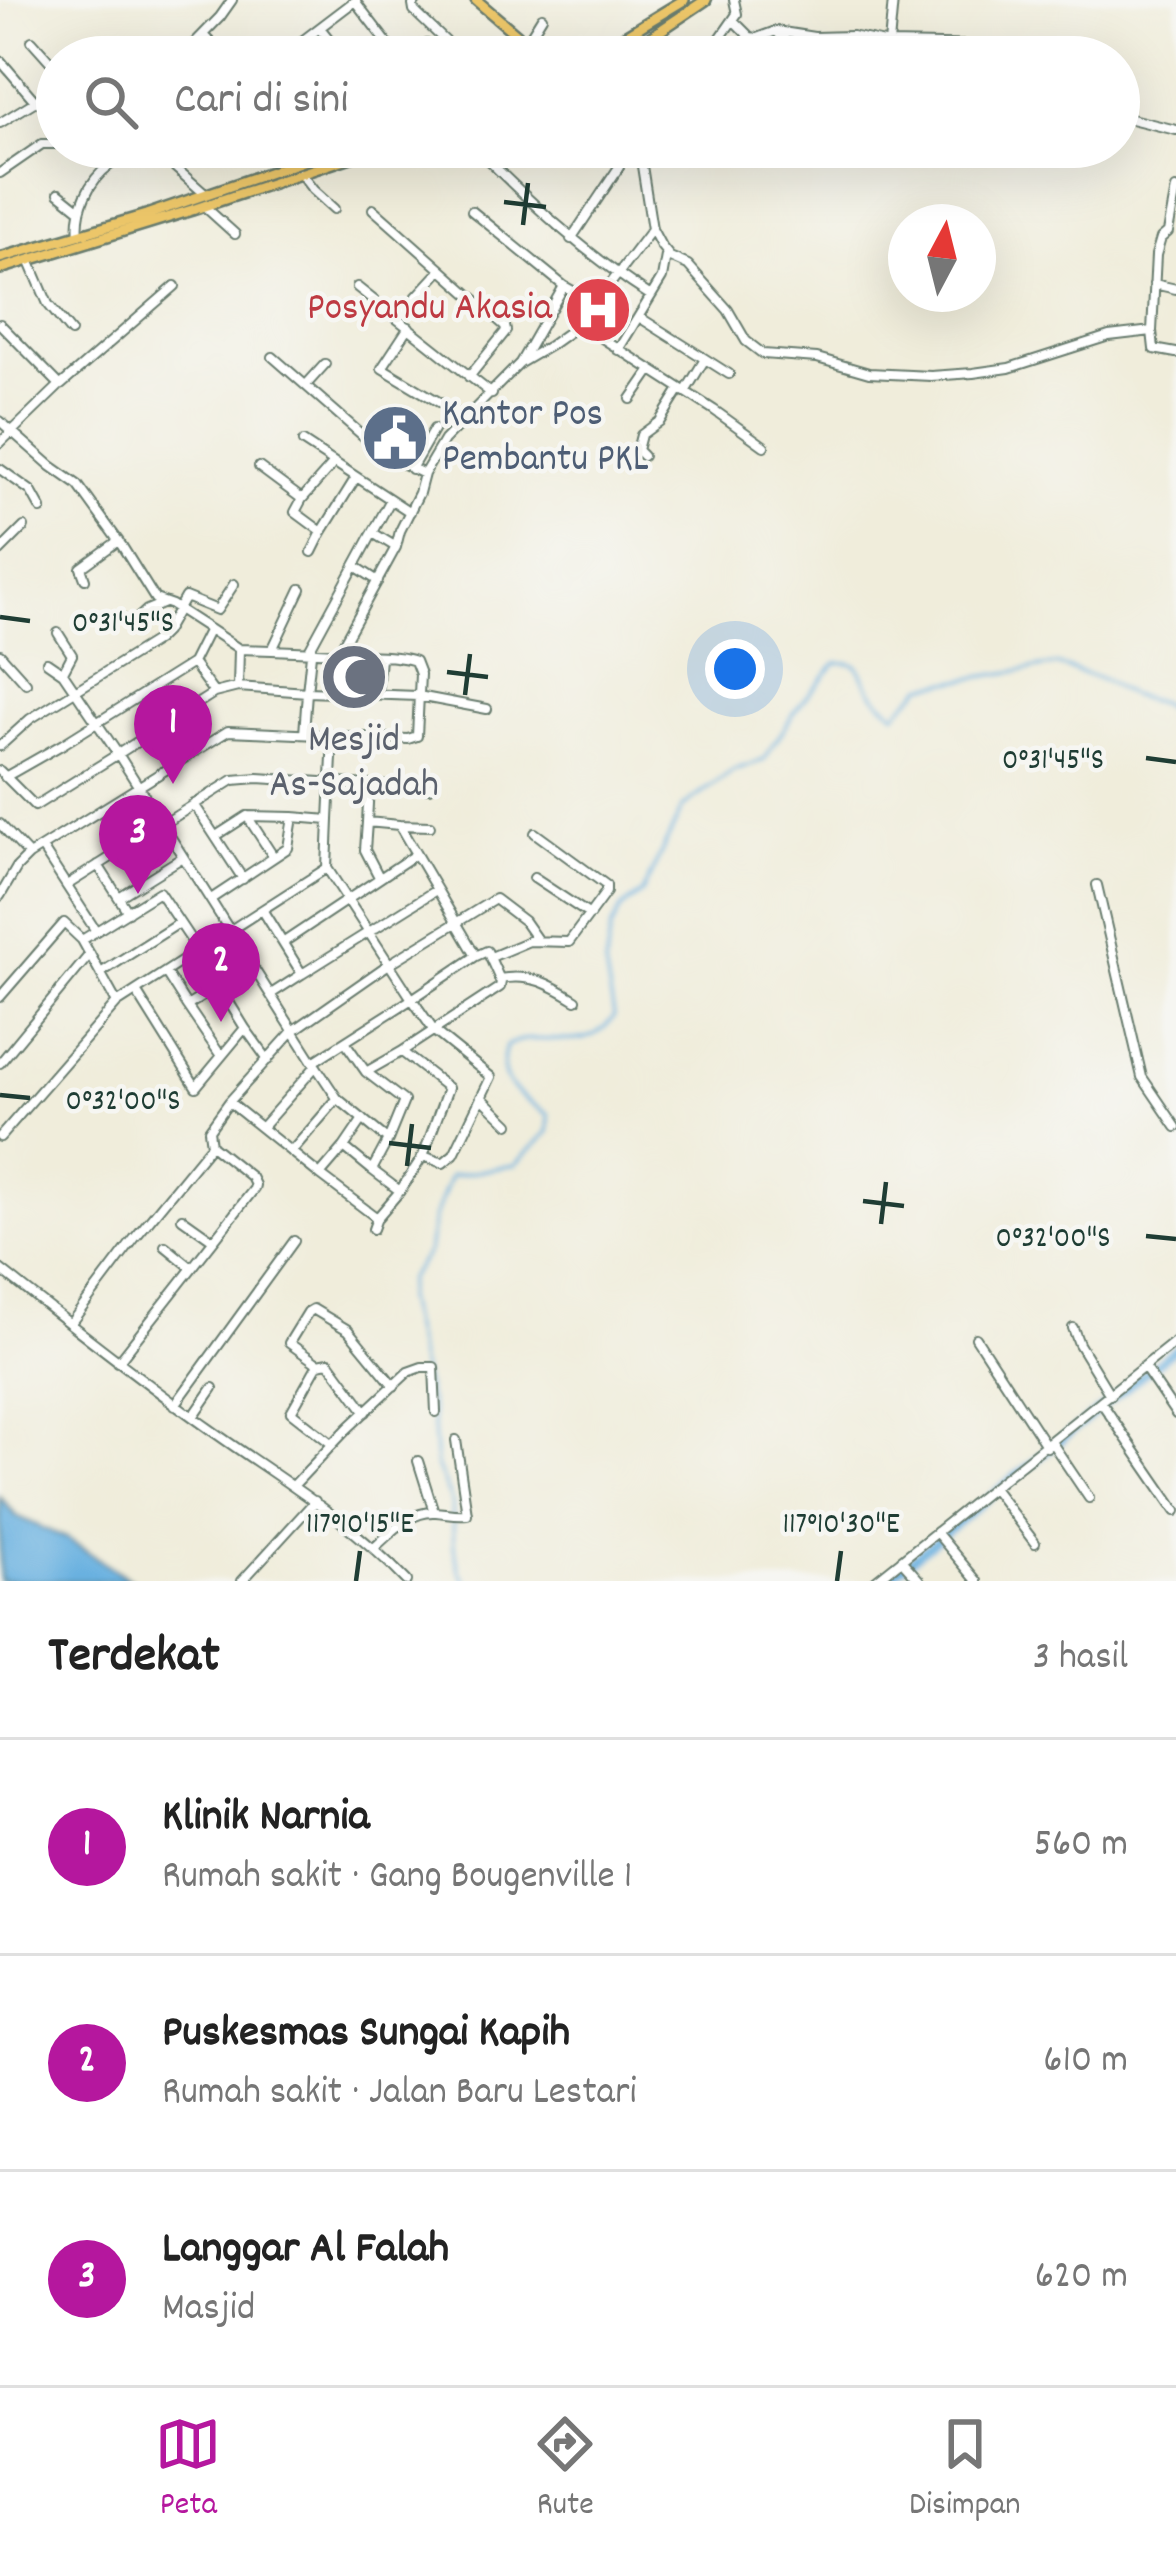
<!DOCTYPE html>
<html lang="id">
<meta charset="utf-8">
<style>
:root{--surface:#fff;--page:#f2f2f2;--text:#222;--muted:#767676;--line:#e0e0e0;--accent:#b5179e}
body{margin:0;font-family:Dekko,sans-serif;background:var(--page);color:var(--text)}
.compass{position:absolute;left:888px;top:204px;width:108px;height:108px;border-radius:50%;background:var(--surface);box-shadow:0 12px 48px #0002;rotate:7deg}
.you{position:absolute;left:735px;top:669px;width:42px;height:42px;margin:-30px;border:9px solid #fff;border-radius:50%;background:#1a73e8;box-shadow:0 0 0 18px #1a73e833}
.badge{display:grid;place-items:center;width:78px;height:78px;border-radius:50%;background:var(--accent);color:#fff;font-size:39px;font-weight:700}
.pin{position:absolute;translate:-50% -99px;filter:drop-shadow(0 3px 6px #0008)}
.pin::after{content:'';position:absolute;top:63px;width:42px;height:36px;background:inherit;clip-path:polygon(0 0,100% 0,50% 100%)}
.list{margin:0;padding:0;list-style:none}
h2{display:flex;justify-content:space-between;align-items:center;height:156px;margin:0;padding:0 48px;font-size:51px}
h2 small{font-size:39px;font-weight:400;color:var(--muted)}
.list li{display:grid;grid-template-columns:78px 1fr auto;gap:36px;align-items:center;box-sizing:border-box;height:216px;padding:0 48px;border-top:3px solid var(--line)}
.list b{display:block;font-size:45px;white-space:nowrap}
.list p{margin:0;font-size:39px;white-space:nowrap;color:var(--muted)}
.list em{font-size:39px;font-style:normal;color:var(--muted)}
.icon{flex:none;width:66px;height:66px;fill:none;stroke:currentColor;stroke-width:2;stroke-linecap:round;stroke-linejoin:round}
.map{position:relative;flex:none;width:1176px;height:1581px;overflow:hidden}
.search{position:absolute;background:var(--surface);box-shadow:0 12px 48px #0002;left:36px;right:36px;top:36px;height:132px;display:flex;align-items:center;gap:30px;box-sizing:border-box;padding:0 42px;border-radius:66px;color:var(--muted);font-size:45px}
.sheet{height:804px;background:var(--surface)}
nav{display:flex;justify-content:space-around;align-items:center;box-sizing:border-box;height:168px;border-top:3px solid var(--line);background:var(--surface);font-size:33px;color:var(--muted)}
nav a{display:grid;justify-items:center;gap:6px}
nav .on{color:var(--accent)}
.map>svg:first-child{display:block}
.water{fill:#69b1e0;stroke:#44778a;stroke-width:3}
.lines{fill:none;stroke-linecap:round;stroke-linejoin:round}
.stream{stroke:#69b1e0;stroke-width:3}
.canal{stroke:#69b1e0;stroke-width:8}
.minor-casing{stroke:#687b6e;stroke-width:12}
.major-casing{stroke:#687b6e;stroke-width:14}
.minor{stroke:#fff;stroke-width:8}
.major{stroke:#ecc669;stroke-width:9}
.ticks{fill:none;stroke:#1f3d34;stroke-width:4.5}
.labels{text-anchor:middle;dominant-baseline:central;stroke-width:9;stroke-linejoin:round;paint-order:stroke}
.health-label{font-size:39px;fill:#be3a42;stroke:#f6f6f2;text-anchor:end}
.service-label{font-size:39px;fill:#4e5e75;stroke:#f6f6f2;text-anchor:start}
.worship-label{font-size:39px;fill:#5b616d;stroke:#f6f6f2}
.ticks-label{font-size:30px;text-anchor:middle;fill:#1f3d34;stroke:#f6f6f2;stroke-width:9;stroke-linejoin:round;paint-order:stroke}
</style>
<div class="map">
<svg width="1176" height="1581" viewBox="0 0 1176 1581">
<rect width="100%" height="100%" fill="#f6f6f2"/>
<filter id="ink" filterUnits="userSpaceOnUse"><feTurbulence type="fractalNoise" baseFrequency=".00833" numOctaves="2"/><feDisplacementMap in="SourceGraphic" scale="24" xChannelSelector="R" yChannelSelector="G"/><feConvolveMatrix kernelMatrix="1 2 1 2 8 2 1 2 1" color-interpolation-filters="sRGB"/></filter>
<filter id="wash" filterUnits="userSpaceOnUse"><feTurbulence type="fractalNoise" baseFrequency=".004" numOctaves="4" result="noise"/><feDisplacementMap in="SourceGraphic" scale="48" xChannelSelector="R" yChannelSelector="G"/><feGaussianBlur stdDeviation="2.7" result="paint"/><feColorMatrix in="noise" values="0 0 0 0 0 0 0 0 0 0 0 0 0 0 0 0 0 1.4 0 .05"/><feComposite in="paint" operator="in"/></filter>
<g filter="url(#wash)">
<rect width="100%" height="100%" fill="#f0eddb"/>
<path class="water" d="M 0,1497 L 16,1516 L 68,1539 L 132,1581 L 0,1581 Z"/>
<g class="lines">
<path class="stream" d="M 466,1581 L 459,1571 L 454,1547 L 452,1503 L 436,1466 L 432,1414 L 405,1299 L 408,1279 L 428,1252 L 434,1218 L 450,1176 L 515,1165 L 548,1132 L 549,1115 C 520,1095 494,1086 506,1046 C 539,1026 584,1061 614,1016 L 605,966 L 611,929 L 621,909 L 642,893 L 683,807 L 734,770 L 764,760 L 798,707 L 836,663 C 866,660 858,674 872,692 C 878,700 888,707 895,714 L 923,686 L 1056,665 L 1104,680 L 1129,695 L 1160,703 L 1176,716"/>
<path class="canal" d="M 885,1581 L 1176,1348"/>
</g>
</g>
<g filter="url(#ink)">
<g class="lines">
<g class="minor-casing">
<path id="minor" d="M 417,0 L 413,5 L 414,11 L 462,57
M 355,1 L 398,57
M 733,20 L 750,37 L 757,38 L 776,31 L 814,37 L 852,36 L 889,44 L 993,46 L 1021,57
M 321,29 L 343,57
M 777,32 L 801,57
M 203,35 L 225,57
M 32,41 L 57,69
M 526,43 L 542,17
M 427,44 L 437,57
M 889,44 L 893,0
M 181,57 L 220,17 L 232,0
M 281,57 L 356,0
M 707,57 L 737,14 L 734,0
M 0,60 L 36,102
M 1119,116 L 1176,130
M 0,123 L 57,88
M 74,147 L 91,153 L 108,166
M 152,147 L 205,194
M 475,147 C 530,202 585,254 651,296 L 618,350
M 639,147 L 652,229 L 661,246 L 670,257 L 688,265 L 728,310 L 746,341 L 763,354 L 817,358 L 869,373 L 931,376 L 973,373 L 1009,368 L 1109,336 L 1152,331 L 1154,349 L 1176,353
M 0,173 L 42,144 L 57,144
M 300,173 L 313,190 L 334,209
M 59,193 L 79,209
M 204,206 L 235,234
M 373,209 L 505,326 L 506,331 L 469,377
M 472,211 L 564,286 L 596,304
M 79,235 C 76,209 88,181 110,165 C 120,158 134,153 145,147
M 571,239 L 619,167
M 30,262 L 48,304 L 71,332
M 1154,284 L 1176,289
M 357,287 L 492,394
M 651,296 L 662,278 L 666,256
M 639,317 L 729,374
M 397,318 L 441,270
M 0,324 L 60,385 L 0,443
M 580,324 L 714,410 L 764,446
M 409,327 L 382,368 L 464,417
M 1152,331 L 1156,255 L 1161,238 L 1168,232 L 1176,189
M 273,357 L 385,455 L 424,474
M 520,363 L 564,286
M 61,385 L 175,286
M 306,385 L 325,364
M 685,392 L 705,359
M 631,399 L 651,370
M 0,421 L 51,466 L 78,485 L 122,546 L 155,599 L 172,605 L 209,629
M 303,442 L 410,512
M 643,456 L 637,450 L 641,435 L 660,421 L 680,389
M 259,467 L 302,499 L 333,464
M 0,469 L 31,491 L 41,509
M 411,469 L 434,429
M 302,499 L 295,512 L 322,532 L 355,479
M 373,533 L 396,547
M 0,551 L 24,527
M 312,552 L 322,532
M 355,566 L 378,581
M 85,579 L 81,568 L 118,541
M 301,589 L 272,650 L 338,653
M 119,618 L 134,622 L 147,610 L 164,603
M 58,633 L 72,655 L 63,672
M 308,652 L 390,501
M 0,654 L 26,683
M 311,654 L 307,692 L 418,696 L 487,709
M 238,687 L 239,649 L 272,650
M 214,693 L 192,663 L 209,629 L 239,649
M 377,694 L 380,658
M 0,746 L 30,719 L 157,640 L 165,632 L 185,597 L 217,610 L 234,584
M 0,771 L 35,806 L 118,754 L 63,673 L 47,662
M 5,777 L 63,744 L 192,663
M 369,785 L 429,788
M 194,804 L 243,879
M 329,820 L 333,736
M 0,824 L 29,855
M 399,825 L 430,826
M 216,836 L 247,816
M 42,848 L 96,931
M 416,854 L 476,956 L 412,999 L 434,1031 L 491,1077 L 454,1154 L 443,1163 L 423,1156
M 273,856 L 247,816 L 293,817
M 98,865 L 128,912
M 534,878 L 590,915
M 67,885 L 233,780 L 258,778 L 369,785 L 367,822
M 1097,885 L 1142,1077 L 1176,1127
M 0,896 L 17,867 L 29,855 L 228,731 L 408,739 L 417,736 L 420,674 L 415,661 C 399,654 359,656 338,653 L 396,547 L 400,531 L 419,493 L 424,474 L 444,440 L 520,363 L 549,346 L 580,324 L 652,229
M 119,897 L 183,857
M 211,899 L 288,848 L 293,817 L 329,820 L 327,868
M 263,911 L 302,974 L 436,890
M 82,940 L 159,892 L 199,952
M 284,942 L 416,854 L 399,825 L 367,822 L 365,850 L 379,877
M 491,957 L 529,941 L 569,942 L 606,892 L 606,885 L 535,833
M 102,972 L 179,923
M 166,973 L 187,1006
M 499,979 C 531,973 550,984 576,1000
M 219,986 L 251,964
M 136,991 L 196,1087 L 245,1028 L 268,1060
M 271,994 L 302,974
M 0,997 L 64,923 L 82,940 L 117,1003
M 345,1042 L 366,1072 L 401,1052 L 500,987 L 501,982 L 487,951 L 476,956
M 221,1056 L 187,1006 L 219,986 L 245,1028
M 313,1062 L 337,1098 L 388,1140 L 404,1101 L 366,1072
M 0,1063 L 90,954
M 481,1097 L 509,1124
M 229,1102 L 320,1175
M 262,1127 L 315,1067
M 0,1137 L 117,1003 L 327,868 L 412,999 L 313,1062 L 118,754 L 214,693 L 238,687 L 307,692 L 304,734
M 344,1147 L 363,1119
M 291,1152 L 337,1099
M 372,1170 L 344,1147 L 320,1175 L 377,1218
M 400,1191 L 423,1156 L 448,1088 L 402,1052
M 182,1218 L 213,1240
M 373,1229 L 377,1218 L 400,1191 L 372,1170 L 388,1140
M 165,1246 L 192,1268
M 0,1269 C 70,1324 139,1379 211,1430 C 281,1480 347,1518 407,1581
M 70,1324 L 134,1239 L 211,1145
M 1073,1328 L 1079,1344 L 1110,1395
M 976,1338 L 1047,1447
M 118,1362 L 254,1189 L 255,1185 L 251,1177 L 211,1145 L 209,1130 L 229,1102 L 293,1031 L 389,964 L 495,899 L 524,921 L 538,941
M 318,1364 L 289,1343 L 308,1312 L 313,1309 L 348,1330 L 394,1386
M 1144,1367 L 1176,1414
M 1101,1402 L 1176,1511
M 175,1405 L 294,1241
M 193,1417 L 213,1388
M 1052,1443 L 1089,1498
M 332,1444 L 291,1412 L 318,1364 L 329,1362 L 366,1412
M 418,1461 L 434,1512
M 293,1486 L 348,1428 L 408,1372 L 422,1367 L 434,1367 L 436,1412
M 993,1488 L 1035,1543
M 936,1532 L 977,1581
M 375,1547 C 392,1532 411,1510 436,1512 C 447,1513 455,1515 467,1514 L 456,1440
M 901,1560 L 920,1581
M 242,1581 L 315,1501
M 875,1581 L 1176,1341"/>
</g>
<g class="major-casing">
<path id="major" d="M 476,0 L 543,57
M 590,57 L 684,0
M 621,57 L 706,0
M 0,258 L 146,215 L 343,147
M 0,269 L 192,210 L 381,147"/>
</g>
<use href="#minor" class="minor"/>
<use href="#major" class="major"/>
</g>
</g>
<path class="ticks" d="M 504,202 L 546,207M 523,225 L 528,183M 0,617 L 30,621M 447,672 L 488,677M 465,695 L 470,654M 1146,758 L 1176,762M 0,1095 L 30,1098M 389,1143 L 431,1148M 407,1166 L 412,1124M 863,1201 L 904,1206M 881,1224 L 886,1182M 1146,1236 L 1176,1239M 356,1581 L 360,1551M 837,1581 L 841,1551"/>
<defs>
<g id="hospital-disc" transform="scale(3.45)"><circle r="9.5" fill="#e0444e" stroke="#f6f6f2"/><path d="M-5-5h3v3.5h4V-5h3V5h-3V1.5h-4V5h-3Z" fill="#fff"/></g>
<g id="civic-disc" transform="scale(3.45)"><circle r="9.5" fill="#5c6f8a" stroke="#f6f6f2"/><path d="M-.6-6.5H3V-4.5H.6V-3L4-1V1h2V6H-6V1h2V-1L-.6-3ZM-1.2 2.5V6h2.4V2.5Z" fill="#fff"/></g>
<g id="mosque-disc" transform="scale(3.45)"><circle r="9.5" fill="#6b7280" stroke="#f6f6f2"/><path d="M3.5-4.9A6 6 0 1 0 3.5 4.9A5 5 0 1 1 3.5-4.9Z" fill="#fff"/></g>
</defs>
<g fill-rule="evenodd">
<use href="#hospital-disc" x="598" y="310"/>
<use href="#civic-disc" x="395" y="438"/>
<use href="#mosque-disc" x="354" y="677"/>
</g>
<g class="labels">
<g class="health-label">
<text x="552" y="310">Posyandu Akasia</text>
</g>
<g class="service-label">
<text x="442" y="416">Kantor Pos<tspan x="442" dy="45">Pembantu PKL</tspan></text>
</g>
<g class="worship-label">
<text x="354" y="742">Mesjid<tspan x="354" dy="45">As-Sajadah</tspan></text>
</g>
</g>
<g class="ticks-label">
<text x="123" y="631">0°31'45"S</text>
<text x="1053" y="768">0°31'45"S</text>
<text x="123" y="1109">0°32'00"S</text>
<text x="1053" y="1246">0°32'00"S</text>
<text x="360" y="1532">117°10'15"E</text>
<text x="841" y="1532">117°10'30"E</text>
</g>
</svg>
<svg class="compass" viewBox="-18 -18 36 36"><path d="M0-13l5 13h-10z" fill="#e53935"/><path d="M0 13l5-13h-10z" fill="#767676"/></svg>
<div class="you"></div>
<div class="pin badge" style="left:173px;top:784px">1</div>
<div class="pin badge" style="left:221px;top:1022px">2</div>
<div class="pin badge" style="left:138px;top:894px">3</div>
<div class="search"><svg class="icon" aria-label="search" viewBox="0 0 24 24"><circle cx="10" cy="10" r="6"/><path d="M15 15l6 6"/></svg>Cari di sini</div>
</div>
<section class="sheet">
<h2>Terdekat<small>3 hasil</small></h2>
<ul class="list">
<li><span class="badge">1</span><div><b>Klinik Narnia</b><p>Rumah sakit · Gang Bougenville 1</p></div><em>560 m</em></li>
<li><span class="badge">2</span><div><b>Puskesmas Sungai Kapih</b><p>Rumah sakit · Jalan Baru Lestari</p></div><em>610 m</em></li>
<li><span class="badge">3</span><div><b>Langgar Al Falah</b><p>Masjid</p></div><em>620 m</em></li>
</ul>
</section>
<nav>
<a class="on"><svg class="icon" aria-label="map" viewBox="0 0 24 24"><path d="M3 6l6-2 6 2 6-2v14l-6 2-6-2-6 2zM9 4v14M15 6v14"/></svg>Peta</a>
<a><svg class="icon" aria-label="directions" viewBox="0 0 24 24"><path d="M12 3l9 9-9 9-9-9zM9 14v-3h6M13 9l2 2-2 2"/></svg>Rute</a>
<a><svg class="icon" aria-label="saved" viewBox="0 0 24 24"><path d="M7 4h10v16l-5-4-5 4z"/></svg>Disimpan</a>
</nav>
